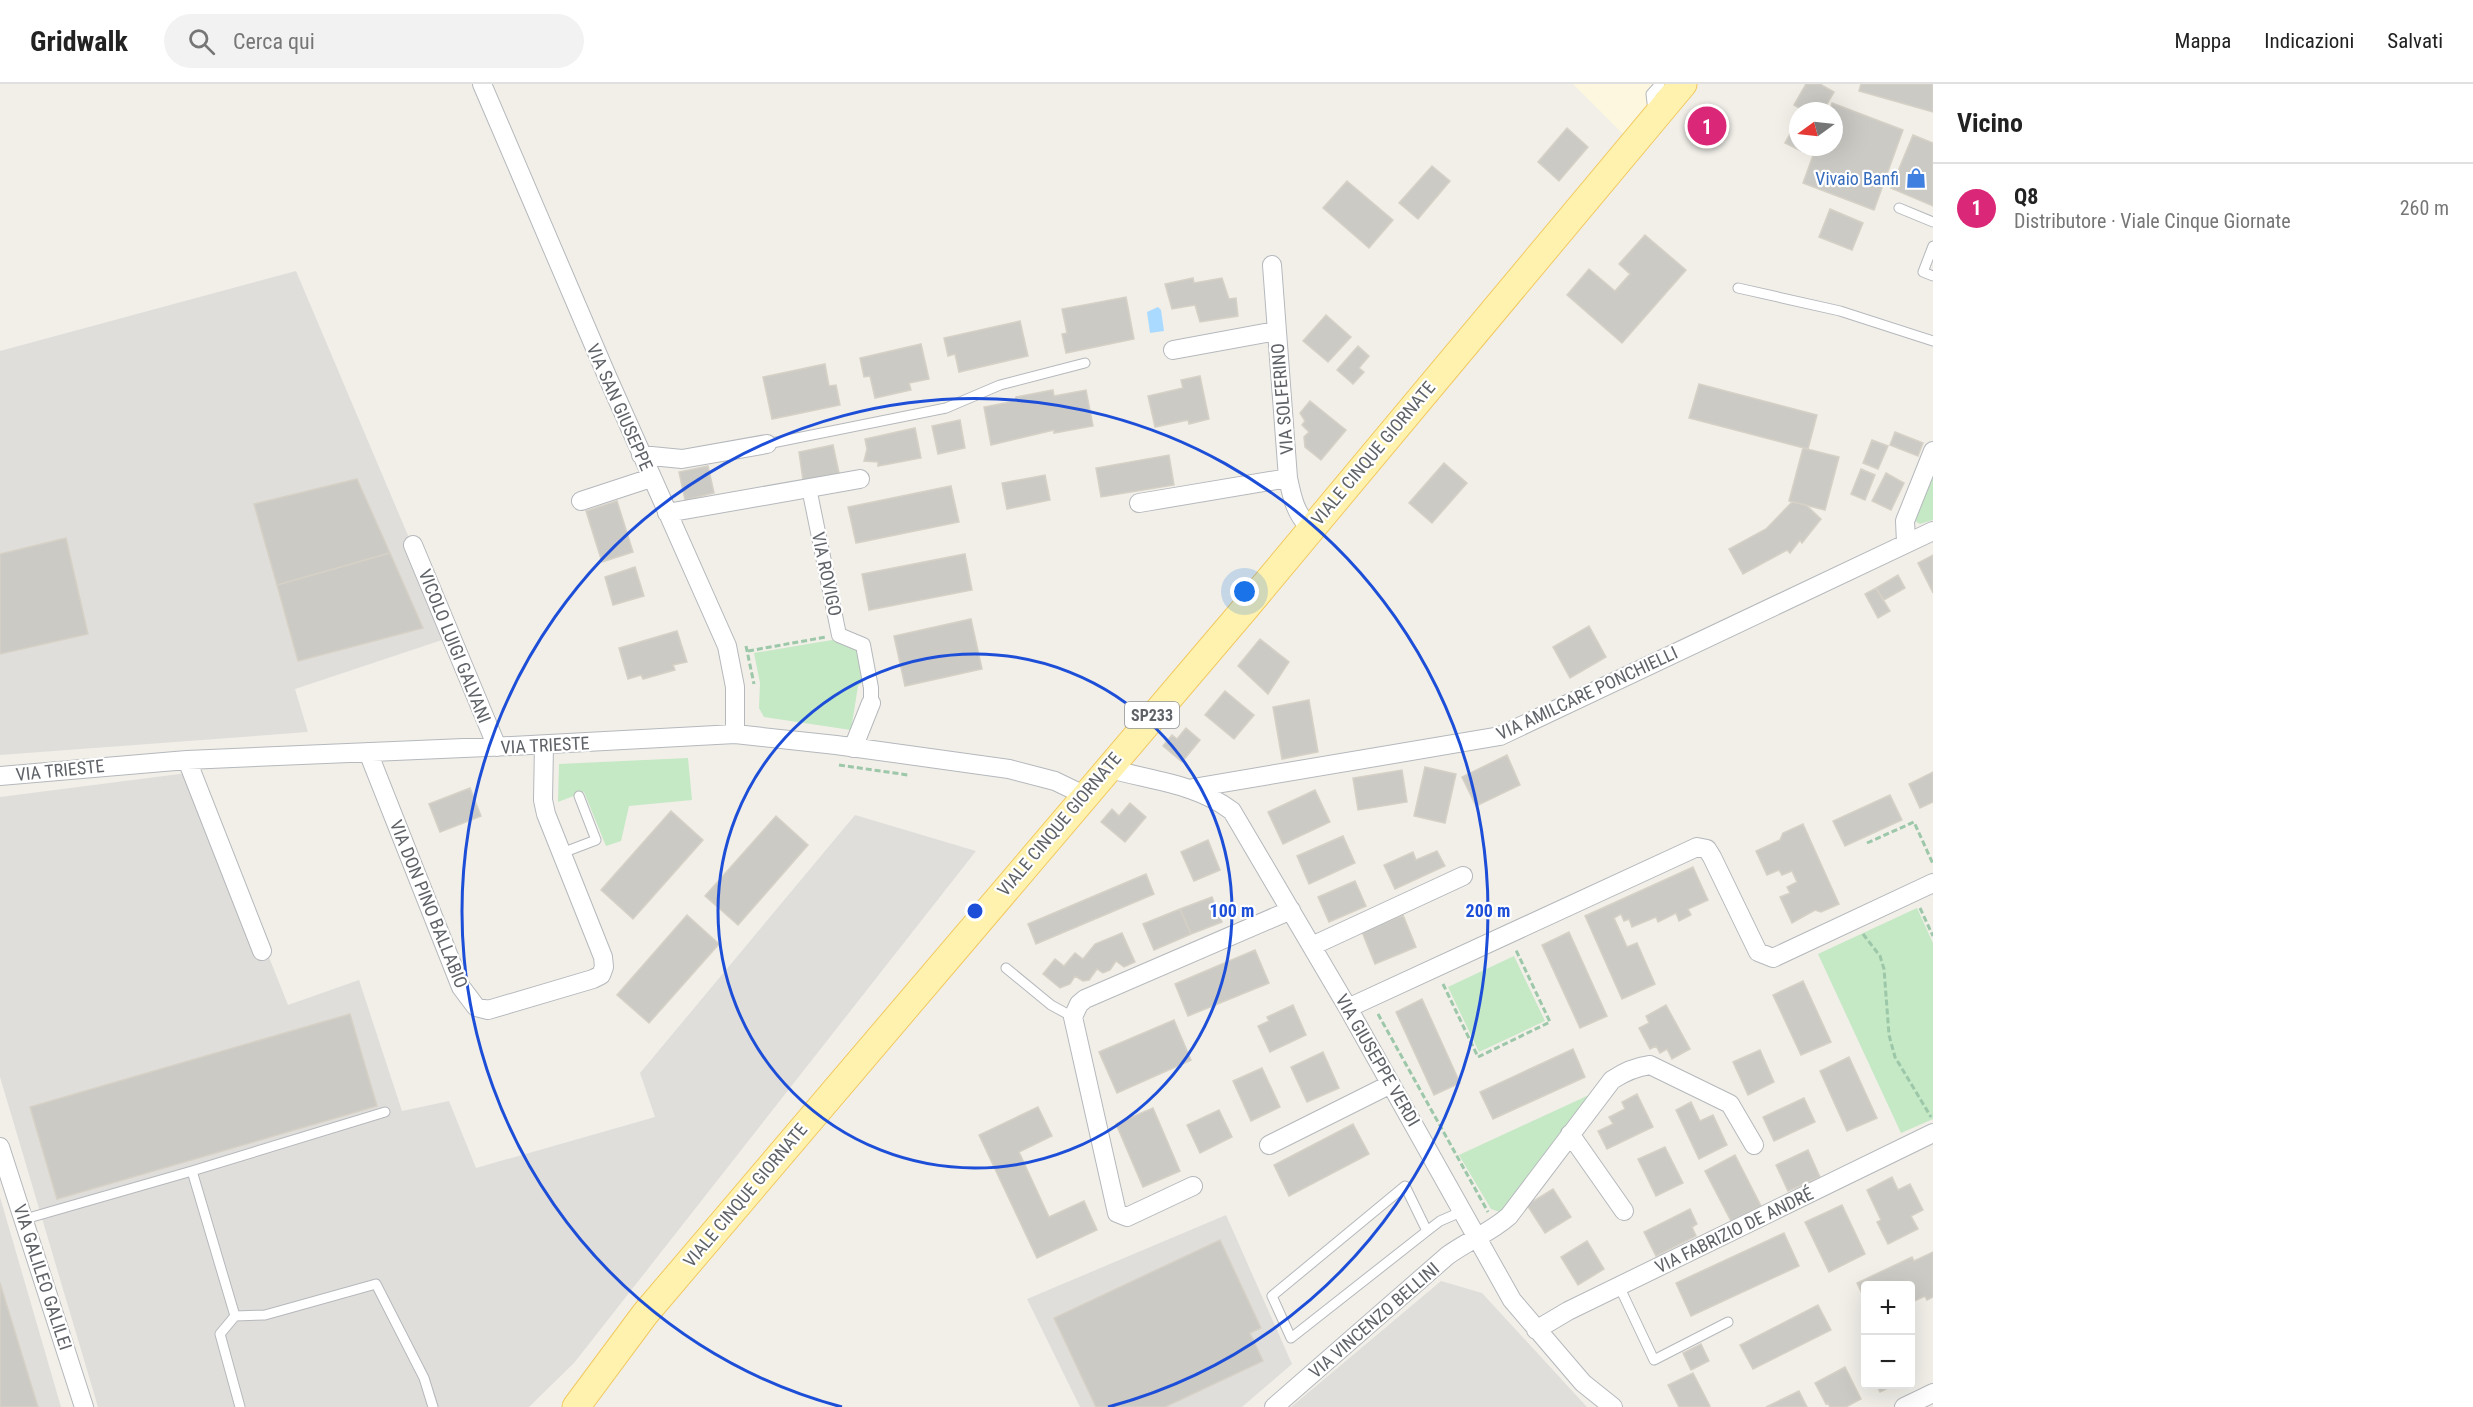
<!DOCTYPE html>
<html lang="it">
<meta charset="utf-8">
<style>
:root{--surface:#fff;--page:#f2f2f2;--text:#222;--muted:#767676;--line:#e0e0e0;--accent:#db2777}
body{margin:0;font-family:"Roboto Condensed",sans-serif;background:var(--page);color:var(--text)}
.controls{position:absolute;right:18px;bottom:18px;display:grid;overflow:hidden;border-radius:6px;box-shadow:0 6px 24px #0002}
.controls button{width:54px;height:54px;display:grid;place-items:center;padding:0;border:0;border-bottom:2px solid var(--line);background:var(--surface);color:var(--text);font:30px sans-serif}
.compass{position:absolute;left:1789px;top:18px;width:54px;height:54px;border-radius:50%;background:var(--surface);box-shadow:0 6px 24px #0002;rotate:255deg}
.you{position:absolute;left:1245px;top:508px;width:21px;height:21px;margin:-15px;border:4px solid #fff;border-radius:50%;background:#1a73e8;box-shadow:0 0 0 9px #1a73e833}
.badge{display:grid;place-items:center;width:39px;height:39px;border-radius:50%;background:var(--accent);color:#fff;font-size:20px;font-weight:700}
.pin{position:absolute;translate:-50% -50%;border:3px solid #fff;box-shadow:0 2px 6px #0006}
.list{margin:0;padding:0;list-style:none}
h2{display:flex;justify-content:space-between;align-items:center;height:78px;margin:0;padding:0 24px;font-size:26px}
h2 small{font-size:20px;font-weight:400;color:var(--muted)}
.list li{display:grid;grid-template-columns:39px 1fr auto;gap:18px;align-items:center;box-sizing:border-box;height:90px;padding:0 24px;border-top:2px solid var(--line)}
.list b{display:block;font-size:22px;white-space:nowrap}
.list p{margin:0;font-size:20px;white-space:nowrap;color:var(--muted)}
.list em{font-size:20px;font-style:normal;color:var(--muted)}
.icon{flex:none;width:33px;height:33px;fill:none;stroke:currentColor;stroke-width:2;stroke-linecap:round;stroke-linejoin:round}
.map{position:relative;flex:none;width:1933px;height:1323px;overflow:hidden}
header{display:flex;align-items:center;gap:36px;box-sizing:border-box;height:84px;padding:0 30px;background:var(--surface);border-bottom:2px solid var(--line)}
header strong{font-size:28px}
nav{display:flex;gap:33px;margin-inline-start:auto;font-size:21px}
.search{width:420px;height:54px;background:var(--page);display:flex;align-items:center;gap:15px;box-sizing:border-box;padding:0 21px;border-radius:33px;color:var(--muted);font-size:22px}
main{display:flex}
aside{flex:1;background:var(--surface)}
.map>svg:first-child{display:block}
.commercial{fill:#fef7e0}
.industrial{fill:#e0deda}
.green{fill:#c5e8c5}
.water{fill:#aadaff}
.building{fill:#cccac5;stroke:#d6d1c6;stroke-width:1.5}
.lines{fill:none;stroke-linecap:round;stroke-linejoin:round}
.service-casing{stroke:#b5b8bc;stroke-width:11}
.pedestrian-casing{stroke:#b5b8bc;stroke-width:16}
.minor-casing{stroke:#b5b8bc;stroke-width:20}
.primary-casing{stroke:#f2c960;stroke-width:29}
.path{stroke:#9cc7a9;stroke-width:3;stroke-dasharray:6 3;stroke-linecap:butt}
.service{stroke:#fff;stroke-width:9}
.pedestrian{stroke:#fff;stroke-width:14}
.minor{stroke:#fff;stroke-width:18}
.primary{stroke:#fff2af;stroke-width:27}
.ring{fill:none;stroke:#1d4ed8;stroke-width:3}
.labels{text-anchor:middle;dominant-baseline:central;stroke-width:4.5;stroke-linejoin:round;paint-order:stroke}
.shield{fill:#fff;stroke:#8f9295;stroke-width:1.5}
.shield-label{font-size:16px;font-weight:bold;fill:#5f6368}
.shop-label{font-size:18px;fill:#366cbe;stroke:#fff;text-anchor:end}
.street-label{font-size:18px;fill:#5f6368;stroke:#fff}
.centre{fill:#1d4ed8;stroke:#fff;stroke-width:3}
.ring-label{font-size:18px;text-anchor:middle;font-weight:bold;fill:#1d4ed8;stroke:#fff;stroke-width:4.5;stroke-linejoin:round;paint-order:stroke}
</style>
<header>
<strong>Gridwalk</strong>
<div class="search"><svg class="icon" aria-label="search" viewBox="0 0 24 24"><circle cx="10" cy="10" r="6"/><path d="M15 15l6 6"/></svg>Cerca qui</div>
<nav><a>Mappa</a><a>Indicazioni</a><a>Salvati</a></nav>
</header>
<main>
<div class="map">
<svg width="1933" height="1323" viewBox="0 0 1933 1323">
<rect width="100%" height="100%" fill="#f1efe8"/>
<path class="commercial" d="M 1573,0 L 1667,0 L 1627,54 Z"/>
<path class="industrial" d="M 296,187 L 451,553 L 295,605 L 308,648 L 0,671 L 0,267 Z
M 195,688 L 288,921 L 359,896 L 402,1027 L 449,1017 L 476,1084 L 655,1033 L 640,989 L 855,731 L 976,767 L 574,1279 L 529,1323 L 98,1323 L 0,993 L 0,713 Z
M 0,1113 L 61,1323 L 0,1323 Z
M 1226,1131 L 1292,1280 L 1242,1323 L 1080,1323 L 1027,1215 Z
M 1441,1197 L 1482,1209 L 1587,1323 L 1291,1323 Z"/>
<path class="green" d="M 1933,372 L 1933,436 L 1920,440 L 1910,434 Z
M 838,555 L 859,564 L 866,595 L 858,602 L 851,646 L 764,633 L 759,624 L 760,599 L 754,569 Z
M 688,674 L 692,716 L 629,722 L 621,757 L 606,762 L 584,708 L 558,718 L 559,680 Z
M 1917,824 L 1933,859 L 1933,1035 L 1901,1049 L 1818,870 Z
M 1514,872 L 1545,937 L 1479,968 L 1448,903 Z
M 1589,1011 L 1500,1128 L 1491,1125 L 1459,1071 Z"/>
<path class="water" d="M 1158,223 L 1161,226 L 1164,247 L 1150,249 L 1147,228 Z"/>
<path class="building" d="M 1806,0 L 1820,0 L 1834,8 L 1823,27 L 1804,27 L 1794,21 Z
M 1861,0 L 1933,0 L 1933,28 L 1859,7 Z
M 1832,19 L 1903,46 L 1874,126 L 1803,99 L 1816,63 L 1834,63 L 1834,27 L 1830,27 Z
M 1796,39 L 1798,40 L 1798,63 L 1808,63 L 1805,69 L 1785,59 Z
M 1567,44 L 1588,63 L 1559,97 L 1538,78 Z
M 1913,51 L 1933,59 L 1933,122 L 1891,104 Z
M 1432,82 L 1450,97 L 1418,135 L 1399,119 Z
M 1347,97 L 1393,136 L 1369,164 L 1323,124 Z
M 1830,125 L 1863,139 L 1852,166 L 1819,153 Z
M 1645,151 L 1686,186 L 1622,259 L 1567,211 L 1589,185 L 1615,207 L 1630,190 L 1619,180 Z
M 1193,194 L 1194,199 L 1222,194 L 1229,215 L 1236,214 L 1238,232 L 1200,238 L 1195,221 L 1172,225 L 1165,200 Z
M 1126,213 L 1134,255 L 1066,269 L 1062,250 L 1067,249 L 1062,225 Z
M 1326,231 L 1351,253 L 1328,278 L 1303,257 Z
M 1020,237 L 1028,272 L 959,288 L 955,270 L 948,272 L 944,254 Z
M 921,260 L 929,295 L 909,299 L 911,306 L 875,314 L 870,292 L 864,293 L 860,274 Z
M 1358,262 L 1369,272 L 1359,284 L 1364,288 L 1353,300 L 1337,286 Z
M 825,280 L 829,302 L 836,301 L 840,321 L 772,335 L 763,293 Z
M 1200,292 L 1209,335 L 1189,340 L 1188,336 L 1155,343 L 1148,312 L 1183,304 L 1181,296 Z
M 1699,300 L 1817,331 L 1808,365 L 1689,334 Z
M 1053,306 L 1054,312 L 1086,306 L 1093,342 L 1054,349 L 1054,346 L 991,361 L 984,323 L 1015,317 L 1016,313 Z
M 1310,317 L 1346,346 L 1321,376 L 1305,363 L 1304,353 L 1309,348 L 1302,341 L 1305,337 L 1300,329 Z
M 960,336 L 965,364 L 938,370 L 932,342 Z
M 915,344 L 921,374 L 878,382 L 878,378 L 864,377 L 867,365 L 865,355 Z
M 1895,348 L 1923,359 L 1918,372 L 1890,361 Z
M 1872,356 L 1888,362 L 1878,385 L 1863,379 Z
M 833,361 L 839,389 L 803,396 L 799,368 Z
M 1803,364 L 1839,373 L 1825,426 L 1789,417 Z
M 1169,371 L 1174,401 L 1101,413 L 1096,384 Z
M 1444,379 L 1467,399 L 1432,439 L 1409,419 Z
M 708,382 L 714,409 L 685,416 L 679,388 Z
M 1861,385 L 1875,391 L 1865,416 L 1851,410 Z
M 1886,389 L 1904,399 L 1891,426 L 1872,417 Z
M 1045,391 L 1050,416 L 1007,425 L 1002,399 Z
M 357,395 L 390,469 L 277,501 L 254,420 Z
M 951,402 L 959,438 L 856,459 L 848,423 Z
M 617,417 L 633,468 L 602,478 L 586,427 Z
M 1792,418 L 1806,421 L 1821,435 L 1802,459 L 1800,456 L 1790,469 L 1787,466 L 1743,490 L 1729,465 L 1766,445 Z
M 66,454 L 88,550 L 0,570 L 0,470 Z
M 390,469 L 423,544 L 298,577 L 277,501 Z
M 965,470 L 972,506 L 869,526 L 862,490 Z
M 1933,471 L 1933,509 L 1918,479 Z
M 635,483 L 644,512 L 613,521 L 605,493 Z
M 1898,491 L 1905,504 L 1884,516 L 1876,504 Z
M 1876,504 L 1890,527 L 1878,534 L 1865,510 Z
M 971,535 L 982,585 L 905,602 L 894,552 Z
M 1589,542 L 1606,573 L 1570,594 L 1553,563 Z
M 677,547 L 687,578 L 673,581 L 675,586 L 643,595 L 641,591 L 628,595 L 619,564 Z
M 1260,555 L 1289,578 L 1268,610 L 1238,582 Z
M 1225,607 L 1254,631 L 1234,655 L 1205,631 Z
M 1309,616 L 1318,668 L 1282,675 L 1273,623 Z
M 1186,644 L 1200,656 L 1182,678 L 1163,662 L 1172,651 L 1177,655 Z
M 1507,671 L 1520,701 L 1476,722 L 1462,693 Z
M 1425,683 L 1456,690 L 1445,739 L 1414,732 Z
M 1402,686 L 1407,718 L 1358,726 L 1353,694 Z
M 1933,688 L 1933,718 L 1920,724 L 1909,700 Z
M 470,704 L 481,732 L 440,748 L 429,720 Z
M 1315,706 L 1330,738 L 1283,760 L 1268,728 Z
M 1890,711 L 1902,736 L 1845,762 L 1833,737 Z
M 1130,719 L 1146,733 L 1125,758 L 1101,738 L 1112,725 L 1119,732 Z
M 671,727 L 703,756 L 633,835 L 601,806 Z
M 776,732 L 808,761 L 738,841 L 705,812 Z
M 1803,740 L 1839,820 L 1821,828 L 1815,826 L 1792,839 L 1780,813 L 1790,809 L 1787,803 L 1797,798 L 1792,787 L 1782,791 L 1779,786 L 1767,791 L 1756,767 L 1780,756 L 1783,749 Z
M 1343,752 L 1355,779 L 1309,800 L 1297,772 Z
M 1208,756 L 1220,786 L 1194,797 L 1181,768 Z
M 1437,767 L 1445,782 L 1395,805 L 1384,781 L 1413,768 L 1416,776 Z
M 1693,783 L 1708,816 L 1688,825 L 1691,831 L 1679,837 L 1676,829 L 1658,838 L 1656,833 L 1632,843 L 1629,835 L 1624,837 L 1621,830 L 1614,834 L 1627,863 L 1637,859 L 1655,900 L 1622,915 L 1585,832 Z
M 1146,790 L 1154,810 L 1036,860 L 1028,840 Z
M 1355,797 L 1366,822 L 1329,838 L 1318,813 Z
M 1212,813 L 1222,838 L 1191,850 L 1180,825 Z
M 1180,825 L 1191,850 L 1154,866 L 1143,840 Z
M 687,831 L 719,860 L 649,939 L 617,911 Z
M 1403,831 L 1416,863 L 1375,880 L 1362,848 Z
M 1569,848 L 1607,932 L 1580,944 L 1542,861 Z
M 1122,849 L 1135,878 L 1124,883 L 1116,877 L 1110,886 L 1103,889 L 1097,885 L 1089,896 L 1083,897 L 1075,892 L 1070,900 L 1060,904 L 1043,890 L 1055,875 L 1064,882 L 1075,869 L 1083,875 L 1095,860 Z
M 1255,866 L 1269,899 L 1188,932 L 1175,900 Z
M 1803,897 L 1831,958 L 1801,971 L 1773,911 Z
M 1422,915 L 1460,999 L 1434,1011 L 1396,928 Z
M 1293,921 L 1306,951 L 1270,968 L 1258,942 L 1269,937 L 1267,933 Z
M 1666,921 L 1690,965 L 1672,975 L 1667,965 L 1660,969 L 1656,962 L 1650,965 L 1639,944 L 1649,939 L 1646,932 Z
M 350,930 L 377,1022 L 57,1115 L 30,1023 Z
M 1174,936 L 1191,976 L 1117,1009 L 1099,968 Z
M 1573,965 L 1585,993 L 1493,1035 L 1480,1008 Z
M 1760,966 L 1774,998 L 1748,1011 L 1733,978 Z
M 1323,968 L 1339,1004 L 1307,1018 L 1291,983 Z
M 1849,973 L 1877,1034 L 1847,1047 L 1820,987 Z
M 1262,984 L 1280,1023 L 1251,1037 L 1233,997 Z
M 1637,1010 L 1653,1043 L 1607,1065 L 1598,1047 L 1613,1040 L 1609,1033 L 1625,1025 L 1622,1018 Z
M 1804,1014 L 1815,1038 L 1774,1057 L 1763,1033 Z
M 1691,1018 L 1700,1037 L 1713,1031 L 1727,1061 L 1699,1075 L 1676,1026 Z
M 1038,1023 L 1052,1052 L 1019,1068 L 1049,1133 L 1084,1117 L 1097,1146 L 1037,1174 L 979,1051 Z
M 1153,1024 L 1180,1087 L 1143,1103 L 1116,1040 Z
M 1219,1026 L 1232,1053 L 1200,1069 L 1187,1041 Z
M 1353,1040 L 1369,1070 L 1289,1112 L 1274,1081 Z
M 1665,1063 L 1683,1099 L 1656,1112 L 1638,1075 Z
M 1808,1066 L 1820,1093 L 1788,1107 L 1776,1081 Z
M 1735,1071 L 1761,1122 L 1731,1137 L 1705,1087 Z
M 1892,1093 L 1898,1106 L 1910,1100 L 1923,1126 L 1911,1132 L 1918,1145 L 1888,1160 L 1877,1138 L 1881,1136 L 1867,1106 Z
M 1553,1105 L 1571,1133 L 1545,1149 L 1527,1121 Z
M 1842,1121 L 1865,1170 L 1829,1188 L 1805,1138 Z
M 1690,1125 L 1697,1140 L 1692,1143 L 1696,1152 L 1656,1172 L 1644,1148 Z
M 1784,1149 L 1799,1182 L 1691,1232 L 1676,1199 Z
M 1220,1156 L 1261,1244 L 1250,1249 L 1263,1277 L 1165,1323 L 1096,1323 L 1054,1234 Z
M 1587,1157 L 1604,1185 L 1578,1201 L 1561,1173 Z
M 1933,1168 L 1933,1213 L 1927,1216 L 1925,1212 L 1910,1219 L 1910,1202 L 1866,1202 L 1866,1218 L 1857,1199 L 1912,1173 L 1914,1177 Z
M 0,1199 L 38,1323 L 0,1323 Z
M 1818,1221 L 1831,1246 L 1753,1285 L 1740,1261 Z
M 1701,1260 L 1709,1277 L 1691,1286 L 1683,1269 Z
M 1845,1283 L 1861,1315 L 1846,1323 L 1830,1323 L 1828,1319 L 1826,1320 L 1815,1299 Z
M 1693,1289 L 1710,1322 L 1709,1323 L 1679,1323 L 1668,1301 Z
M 1876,1300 L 1896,1300 L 1880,1308 Z
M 1799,1307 L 1807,1323 L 1766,1323 Z"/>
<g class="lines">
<g class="service-casing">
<path id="service" d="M 1653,27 L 1651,10 L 1660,0
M 1899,124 L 1933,138
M 1933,162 L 1923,188 L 1933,192
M 1738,204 L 1840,227 L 1933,257
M 767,360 L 946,324 L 1000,301 L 1085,279
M 562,769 L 596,756 L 579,712
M 1006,884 L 1051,921 L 1073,933
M 192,1087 L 385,1028
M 25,1135 L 192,1087 L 235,1232 L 220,1250 L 240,1323
M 1427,1147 L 1405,1102 L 1272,1212 L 1291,1254 L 1427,1147 L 1440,1137 L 1463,1127
M 1619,1202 L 1654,1276 L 1728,1238
M 235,1232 L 265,1231 L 376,1200 L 424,1294 L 433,1323"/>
</g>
<g class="pedestrian-casing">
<path id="pedestrian" d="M 809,404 L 839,551 L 863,561 L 871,604 L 871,619"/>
</g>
<g class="minor-casing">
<path id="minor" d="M 482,0 L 607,292 L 727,562 L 735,603 L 735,650
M 1272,181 L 1288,394 C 1292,413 1295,429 1310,444
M 1173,266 L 1276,247
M 641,371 L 682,375 L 767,360
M 581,417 L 651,394
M 1139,419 L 1288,394
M 667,429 L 860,395
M 1906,458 L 1905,437 L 1933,367
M 413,461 L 497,663
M 853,664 L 871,619
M 368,668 L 461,903 L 476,923 L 488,926 L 593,895 L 601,891 L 604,883 L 603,873 L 546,730 L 543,716 L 544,661
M 187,676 L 262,867
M 1107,684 C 1151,697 1195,699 1232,727 L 1348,924 L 1512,1216 L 1583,1299 L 1613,1323
M 0,692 L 187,676 L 512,662 L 735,650 L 836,661 L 1009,685 L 1055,697 L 1084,711
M 1193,704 L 1500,652 L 1933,447
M 1312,862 L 1463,792
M 1348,924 L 1697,763 L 1707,765 L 1712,773 L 1758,868 L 1773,874 L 1933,799
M 1570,1050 L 1624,1127
M 1269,1061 L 1391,1000
M 0,1063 L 84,1323
M 1193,1102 L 1127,1133 L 1117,1129 L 1073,933 L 1079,920 L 1085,915 L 1291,826
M 1536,1246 L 1568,1227 L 1933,1049
M 1274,1323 L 1447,1172 C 1467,1157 1490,1149 1509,1132 L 1612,996 C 1624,988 1635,983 1650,981 L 1730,1020 L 1754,1061
M 1904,1323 L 1933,1309"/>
</g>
<g class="primary-casing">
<path id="primary" d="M 576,1323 L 645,1230 L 1243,527 L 1683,0"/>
</g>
<path class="path" d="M 746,562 L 754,600
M 748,567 L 826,553
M 839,681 L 908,691
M 1867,759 L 1914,738 L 1933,780
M 1920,824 L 1933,852
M 1863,850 L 1880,872 L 1884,885 L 1889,951 L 1895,973 L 1931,1033
M 1443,900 L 1478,973 L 1550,938 L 1515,864
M 1378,930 L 1488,1128"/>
<use href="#service" class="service"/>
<use href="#pedestrian" class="pedestrian"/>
<use href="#minor" class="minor"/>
<use href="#primary" class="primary"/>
</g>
<g class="ring">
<circle cx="975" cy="827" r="257"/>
<path d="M842 1323A513 513 0 1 1 1108 1323"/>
</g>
<defs>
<g id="shop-bare" transform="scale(1.62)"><path d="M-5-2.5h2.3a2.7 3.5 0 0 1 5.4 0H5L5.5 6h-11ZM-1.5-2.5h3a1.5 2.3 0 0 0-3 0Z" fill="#3f7fe0" stroke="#fff" stroke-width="2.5" paint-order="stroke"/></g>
</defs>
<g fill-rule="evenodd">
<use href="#shop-bare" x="1916" y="94"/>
</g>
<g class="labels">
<rect class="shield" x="1125" y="618" width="54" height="26" rx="4.5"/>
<g class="shield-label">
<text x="1152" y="631">SP233</text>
</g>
<g class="shop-label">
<text x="1899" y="94">Vivaio Banfi</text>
</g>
<g class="street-label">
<text transform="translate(1282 315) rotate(-95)">VIA SOLFERINO</text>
<text transform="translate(620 323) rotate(66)">VIA SAN GIUSEPPE</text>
<text transform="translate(1373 369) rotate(-50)">VIALE CINQUE GIORNATE</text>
<text transform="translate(827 490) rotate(78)">VIA ROVIGO</text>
<text transform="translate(455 562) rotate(68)">VICOLO LUIGI GALVANI</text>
<text transform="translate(1587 609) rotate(-25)">VIA AMILCARE PONCHIELLI</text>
<text transform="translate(545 661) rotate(-3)">VIA TRIESTE</text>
<text transform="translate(60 686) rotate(-6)">VIA TRIESTE</text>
<text transform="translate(1059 740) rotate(-50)">VIALE CINQUE GIORNATE</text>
<text transform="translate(429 820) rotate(68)">VIA DON PINO BALLABIO</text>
<text transform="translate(1378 976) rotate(60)">VIA GIUSEPPE VERDI</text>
<text transform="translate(745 1111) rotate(-50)">VIALE CINQUE GIORNATE</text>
<text transform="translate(1734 1146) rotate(-26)">VIA FABRIZIO DE ANDRÉ</text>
<text transform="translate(43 1193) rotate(72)">VIA GALILEO GALILEI</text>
<text transform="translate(1374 1236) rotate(-41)">VIA VINCENZO BELLINI</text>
</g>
</g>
<circle cx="975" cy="827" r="9" class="centre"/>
<g class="ring-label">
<text x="1232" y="833">100 m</text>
<text x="1488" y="833">200 m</text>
</g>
</svg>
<div class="controls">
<button>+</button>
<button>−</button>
</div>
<svg class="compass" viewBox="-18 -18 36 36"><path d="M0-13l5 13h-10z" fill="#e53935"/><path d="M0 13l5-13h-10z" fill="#767676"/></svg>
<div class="you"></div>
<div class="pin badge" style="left:1707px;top:42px">1</div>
</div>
<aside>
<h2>Vicino<small></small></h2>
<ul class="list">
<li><span class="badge">1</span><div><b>Q8</b><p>Distributore · Viale Cinque Giornate</p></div><em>260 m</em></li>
</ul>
</aside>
</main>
